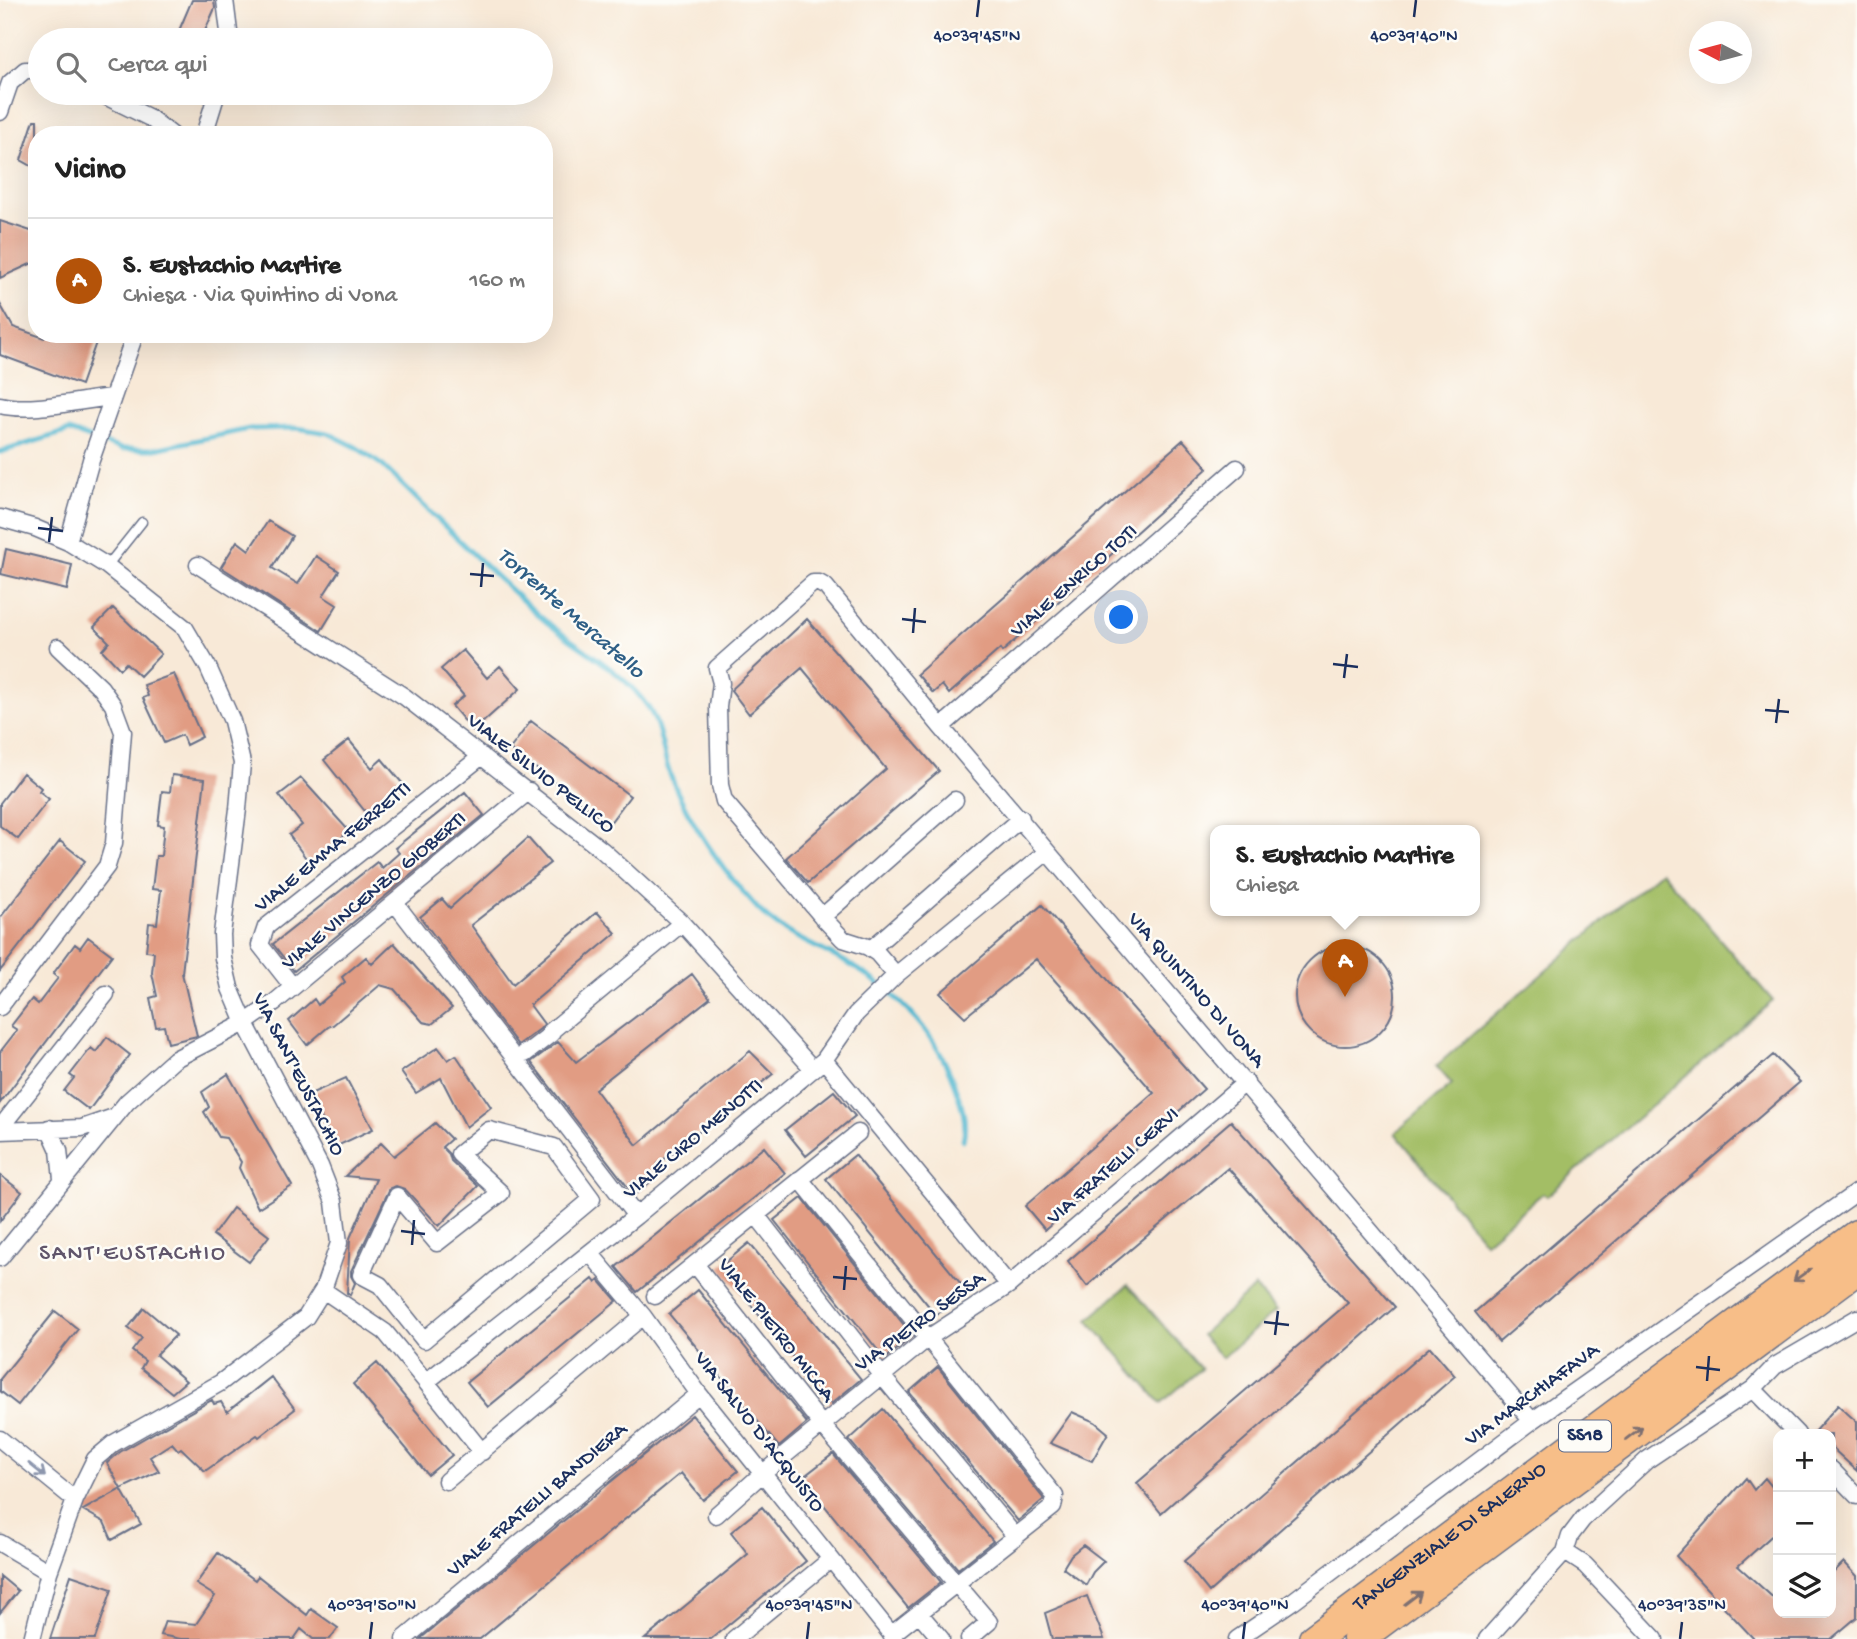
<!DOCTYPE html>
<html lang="it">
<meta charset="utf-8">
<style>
:root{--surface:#fff;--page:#f6f6f6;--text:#222;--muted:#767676;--line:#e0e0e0;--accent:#b45309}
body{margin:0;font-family:"Gochi Hand",sans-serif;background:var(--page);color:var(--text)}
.controls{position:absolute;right:21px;bottom:21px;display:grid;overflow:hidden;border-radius:14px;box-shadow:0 7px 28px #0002}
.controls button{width:63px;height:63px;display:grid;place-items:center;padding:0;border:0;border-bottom:2px solid var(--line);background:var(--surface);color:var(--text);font:35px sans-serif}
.compass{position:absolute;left:1689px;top:21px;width:63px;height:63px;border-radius:50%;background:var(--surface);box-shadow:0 7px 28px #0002;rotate:276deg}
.you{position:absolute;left:1122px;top:618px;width:24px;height:24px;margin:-18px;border:5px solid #fff;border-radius:50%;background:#1a73e8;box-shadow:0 0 0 10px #1a73e833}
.badge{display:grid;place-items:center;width:46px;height:46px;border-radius:50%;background:var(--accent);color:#fff;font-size:23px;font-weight:700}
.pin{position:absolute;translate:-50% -58px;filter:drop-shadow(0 2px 4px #0008)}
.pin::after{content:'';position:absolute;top:37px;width:24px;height:21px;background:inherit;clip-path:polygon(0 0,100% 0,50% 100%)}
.popup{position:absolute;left:1210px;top:825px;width:270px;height:91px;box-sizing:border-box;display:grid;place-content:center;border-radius:14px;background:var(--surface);filter:drop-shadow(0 2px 5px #0005);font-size:23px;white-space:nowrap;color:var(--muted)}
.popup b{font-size:26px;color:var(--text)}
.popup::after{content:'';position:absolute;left:50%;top:100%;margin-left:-14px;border:14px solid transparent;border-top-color:var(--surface)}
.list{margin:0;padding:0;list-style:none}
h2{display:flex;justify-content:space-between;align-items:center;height:91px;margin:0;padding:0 28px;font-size:30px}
h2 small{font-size:23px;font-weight:400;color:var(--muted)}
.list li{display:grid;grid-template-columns:46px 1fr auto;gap:21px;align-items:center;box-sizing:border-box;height:126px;padding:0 28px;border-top:2px solid var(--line)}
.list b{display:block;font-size:26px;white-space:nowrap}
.list p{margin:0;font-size:23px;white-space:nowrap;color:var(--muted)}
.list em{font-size:23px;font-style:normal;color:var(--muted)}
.icon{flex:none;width:38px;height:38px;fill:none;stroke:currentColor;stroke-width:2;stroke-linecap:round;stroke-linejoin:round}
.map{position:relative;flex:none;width:1857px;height:1639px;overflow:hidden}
.search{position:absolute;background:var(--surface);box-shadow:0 7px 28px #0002;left:28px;top:28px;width:525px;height:77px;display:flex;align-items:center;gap:18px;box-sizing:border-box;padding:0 24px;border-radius:38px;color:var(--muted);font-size:26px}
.panel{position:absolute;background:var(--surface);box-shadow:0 7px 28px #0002;left:28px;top:126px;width:525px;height:217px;border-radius:28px}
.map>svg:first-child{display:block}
.green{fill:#a3be65;stroke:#5f7662;stroke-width:2}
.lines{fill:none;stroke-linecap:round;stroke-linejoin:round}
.stream{stroke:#52b8d0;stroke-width:5}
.building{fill:#e19c83}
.lane-casing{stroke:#687088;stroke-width:11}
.street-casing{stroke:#687088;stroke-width:19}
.highway-casing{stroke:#687088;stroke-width:33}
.lane{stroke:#fff;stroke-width:8}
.street{stroke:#fff;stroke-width:16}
.highway{stroke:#f7be88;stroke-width:30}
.oneway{stroke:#7e6f71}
.oneway2{stroke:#8d97ae}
.ticks{fill:none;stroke:#1b2f5e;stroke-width:2.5}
.labels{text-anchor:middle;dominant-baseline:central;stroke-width:5;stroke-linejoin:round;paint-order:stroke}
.shield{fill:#fdfcf7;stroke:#5f6c8c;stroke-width:2}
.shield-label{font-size:19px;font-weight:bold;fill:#1b2f5e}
.street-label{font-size:21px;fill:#1b2f5e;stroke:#fdfcf7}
.water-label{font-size:23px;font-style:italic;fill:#2e5f86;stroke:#fdfcf7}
.neighbourhood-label{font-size:23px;letter-spacing:2px;fill:#60556b;stroke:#fdfcf7}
.ticks-label{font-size:18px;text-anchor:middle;fill:#1b2f5e;stroke:#fdfcf7;stroke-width:5;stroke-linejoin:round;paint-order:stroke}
</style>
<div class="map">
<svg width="1857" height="1639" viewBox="0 0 1857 1639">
<rect width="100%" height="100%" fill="#fdfcf7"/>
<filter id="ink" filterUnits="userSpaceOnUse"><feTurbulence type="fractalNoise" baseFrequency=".0143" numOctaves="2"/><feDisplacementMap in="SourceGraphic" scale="14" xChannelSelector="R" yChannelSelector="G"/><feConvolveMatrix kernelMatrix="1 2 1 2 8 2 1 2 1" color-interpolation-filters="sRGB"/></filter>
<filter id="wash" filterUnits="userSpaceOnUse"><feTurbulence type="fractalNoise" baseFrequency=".00686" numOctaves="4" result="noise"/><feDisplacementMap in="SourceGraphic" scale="28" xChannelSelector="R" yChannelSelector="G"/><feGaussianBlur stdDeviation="1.57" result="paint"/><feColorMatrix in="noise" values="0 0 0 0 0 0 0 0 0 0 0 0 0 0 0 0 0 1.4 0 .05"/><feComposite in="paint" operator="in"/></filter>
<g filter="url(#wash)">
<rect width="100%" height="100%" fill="#f8e9d7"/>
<path class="green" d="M 1661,871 L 1773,1001 L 1547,1196 L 1543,1193 L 1485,1242 L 1395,1133 L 1452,1084 L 1436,1066 Z
M 1128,1285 L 1201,1369 L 1161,1403 L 1088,1320 Z
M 1255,1287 L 1276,1311 L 1222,1358 L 1201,1335 Z"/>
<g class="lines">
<path class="stream" d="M 0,452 L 69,431 L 122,449 L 155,449 L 249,429 L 297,428 L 328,433 L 356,447 L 382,465 C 435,516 487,570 543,619 C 577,648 622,669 648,707 C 662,728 662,755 671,777 C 689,823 725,873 758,909 C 780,932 807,942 834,956 C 888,983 934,1027 954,1084 C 961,1103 968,1120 963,1140"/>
</g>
<g id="blocks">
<path class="building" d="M 192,0 L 214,0 L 215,8 L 201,40 L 175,40 Z
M 34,120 L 37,120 L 37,169 L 21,160 Z
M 0,221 L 37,233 L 37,261 L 0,278 Z
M 0,304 L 13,327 L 44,338 L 50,334 L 99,334 L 81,385 L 0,355 Z
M 1183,440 L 1208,468 L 1002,652 L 1000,649 L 949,694 L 942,685 L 933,693 L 917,674 Z
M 268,521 L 292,536 L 272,568 L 298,584 L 316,556 L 339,571 L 323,596 L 337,605 L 321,631 L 221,567 L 237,541 L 249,550 Z
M 6,549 L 72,565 L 67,590 L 1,574 Z
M 113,608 L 161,654 L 140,676 L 126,663 L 120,669 L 102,650 L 109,642 L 94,627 Z
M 807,619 L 939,771 L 808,883 L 786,858 L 886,769 L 802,668 L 749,714 L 731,690 Z
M 463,650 L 487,678 L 500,666 L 520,689 L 473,731 L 452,706 L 464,696 L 441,669 Z
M 174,674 L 202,737 L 186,745 L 182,735 L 164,743 L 143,698 L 148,696 L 144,685 Z
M 531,721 L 630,796 L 609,824 L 510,749 Z
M 349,740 L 372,768 L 382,759 L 403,784 L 368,815 L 324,760 Z
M 23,773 L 41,788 L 39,791 L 49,799 L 18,839 L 0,826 L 0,803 Z
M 172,775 L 205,779 L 182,973 L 197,1036 L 168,1043 L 164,1026 L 156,1027 L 150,998 L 157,996 L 152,973 L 154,952 L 146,951 L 149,923 L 157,924 L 161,890 L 152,889 L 156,856 L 161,856 L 164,826 L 158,825 L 162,791 L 170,792 Z
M 301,778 L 349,831 L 311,865 L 289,835 L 302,825 L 279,795 Z
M 465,792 L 484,815 L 294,971 L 273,944 L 377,862 L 382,868 L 399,853 L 395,848 Z
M 528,838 L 550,863 L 471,925 L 513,984 L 597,912 L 616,933 L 530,1005 L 544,1024 L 540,1029 L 518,1045 L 420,917 L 442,899 L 450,908 Z
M 60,841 L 85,861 L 0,971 L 0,918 Z
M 1042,905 L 1204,1089 L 1045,1230 L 1025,1206 L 1154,1093 L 1036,959 L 965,1017 L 940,993 Z
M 88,937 L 112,955 L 0,1103 L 0,1052 L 17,1030 L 11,1026 L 32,999 L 38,1004 L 58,978 L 53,974 L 75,944 L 80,948 Z
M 394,943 L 452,1008 L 432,1024 L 423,1022 L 394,989 L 380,985 L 333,1025 L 328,1027 L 307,1045 L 289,1021 L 314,999 L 318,1005 L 345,982 L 342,977 L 366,957 L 372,964 Z
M1295 996a50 50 0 1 1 100 0a50 50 0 1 1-100 0Z
M 692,974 L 710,998 L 595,1089 L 637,1145 L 750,1051 L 773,1074 L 658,1164 L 664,1171 L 634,1195 L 531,1062 L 558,1042 L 576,1062 Z
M 107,1037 L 130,1055 L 89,1110 L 64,1091 L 74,1078 L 70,1075 L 91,1048 L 96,1052 Z
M 438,1047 L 448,1060 L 456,1055 L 491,1107 L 466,1127 L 441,1078 L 416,1093 L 401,1072 Z
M 1773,1055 L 1800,1082 L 1499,1342 L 1475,1312 Z
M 228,1074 L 292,1186 L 258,1208 L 239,1168 L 241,1162 L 226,1138 L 219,1137 L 204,1112 L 209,1107 L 202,1092 Z
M 346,1078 L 373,1129 L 335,1147 L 310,1094 Z
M 834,1091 L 855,1116 L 806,1156 L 785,1130 Z
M 1231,1121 L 1395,1307 L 1161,1513 L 1137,1483 L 1348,1303 L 1228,1168 L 1087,1286 L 1068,1261 Z
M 435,1123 L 451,1139 L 442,1147 L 449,1154 L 451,1161 L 478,1186 L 439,1226 L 405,1189 L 396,1186 L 390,1188 L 351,1271 L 351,1276 L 355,1283 L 350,1295 L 347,1293 L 350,1238 L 376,1179 L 345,1176 L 381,1143 L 394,1156 Z
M 764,1147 L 785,1173 L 637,1292 L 616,1267 Z
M 855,1155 L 966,1290 L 936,1315 L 826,1179 Z
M 0,1175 L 22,1192 L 0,1221 Z
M 802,1198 L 913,1336 L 885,1359 L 774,1220 Z
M 233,1208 L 269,1236 L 249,1262 L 213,1235 Z
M 749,1243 L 861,1379 L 831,1404 L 720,1267 Z
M 593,1279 L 596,1283 L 599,1280 L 617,1301 L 488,1407 L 467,1382 Z
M 698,1290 L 807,1423 L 779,1447 L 669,1314 Z
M 144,1308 L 176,1335 L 156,1355 L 186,1381 L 172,1393 L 141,1368 L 145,1361 L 132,1351 L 142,1338 L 128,1328 Z
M 55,1311 L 78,1329 L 18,1405 L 0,1391 L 0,1379 Z
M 1430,1347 L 1455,1376 L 1209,1592 L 1184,1561 Z
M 377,1363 L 452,1455 L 428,1475 L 353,1384 Z
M 938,1367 L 1044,1499 L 1018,1521 L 909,1392 Z
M 271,1377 L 295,1409 L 259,1437 L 257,1435 L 205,1471 L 181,1448 L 178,1450 L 172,1443 L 150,1457 L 159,1471 L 121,1489 L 107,1463 L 120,1452 L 212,1400 L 214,1404 L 221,1402 L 227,1412 Z
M 1838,1405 L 1857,1422 L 1857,1471 L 1831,1447 L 1831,1434 L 1812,1434 Z
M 883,1409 L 993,1541 L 958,1569 L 849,1440 Z
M 1072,1412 L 1095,1422 L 1108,1433 L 1092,1461 L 1050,1443 Z
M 692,1415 L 738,1471 L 703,1500 L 681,1473 L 480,1639 L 420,1639 Z
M 833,1454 L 941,1582 L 908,1608 L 802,1478 Z
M 1746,1478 L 1754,1490 L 1765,1478 L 1778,1494 L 1778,1530 L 1738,1566 L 1778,1602 L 1778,1613 L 1831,1613 L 1831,1575 L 1844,1562 L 1857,1576 L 1857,1617 L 1831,1639 L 1754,1639 L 1676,1556 Z
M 121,1489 L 141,1524 L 112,1540 L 104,1522 L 83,1510 Z
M 762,1507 L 806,1561 L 711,1639 L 645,1639 L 748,1554 L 731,1532 Z
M 1083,1545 L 1104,1561 L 1093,1572 L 1086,1585 L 1063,1568 L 1071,1555 Z
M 218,1553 L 255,1580 L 258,1576 L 307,1615 L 311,1609 L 338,1628 L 330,1639 L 313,1639 L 301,1629 L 294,1639 L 181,1639 L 160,1635 L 165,1621 L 196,1624 L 215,1596 L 196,1584 Z
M 71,1575 L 112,1589 L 95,1639 L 50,1639 Z
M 0,1576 L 18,1591 L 0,1613 Z
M 1087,1596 L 1104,1639 L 1052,1639 L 1045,1613 Z"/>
</g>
</g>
<g filter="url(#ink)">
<use href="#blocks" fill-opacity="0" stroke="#687088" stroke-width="2"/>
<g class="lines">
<g class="lane-casing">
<path id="lane" d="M 107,566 L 142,522"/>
</g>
<g class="street-casing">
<path id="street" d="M 225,0 L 230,40
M 99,93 L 150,118 L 172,135
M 0,112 L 10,83 L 25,70 L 40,70
M 204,135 L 217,93
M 0,405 C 32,413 80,400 113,397
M 0,518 L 35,528 L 68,542 L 107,566 L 185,628 L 208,667 L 232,721 L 242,763 L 238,809 L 222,934 L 223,958 L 230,988 L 245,1023 L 320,1166 L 334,1202 L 339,1243 L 323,1290 L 306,1317 L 220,1383 L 114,1443 L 95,1459 L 75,1500 L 49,1572 L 32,1639
M 68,542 L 91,460 L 135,334
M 198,565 L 405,697 L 602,850 L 682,923 L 813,1069
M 941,727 L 1237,468
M 395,903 L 636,1216
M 822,917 L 955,800
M 871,949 L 1021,818
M 896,975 L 877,953 L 868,947 L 843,939 L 825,920 L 724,801 L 720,785 L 718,707 L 721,683 L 717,668 L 813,583 L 819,583 L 826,587 L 941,727 L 1532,1421
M 293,987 L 260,945 L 266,927 L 482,756
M 0,1007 L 107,866 L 114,843 L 123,732 L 113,705 L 101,688 L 58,647
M 524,1053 L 525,1054 L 551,1034 L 550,1032 L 682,923
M 0,1128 L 106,994
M 49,1128 L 59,1150 L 62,1179
M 489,1130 L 554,1147 L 592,1199 L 424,1340 L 380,1285 L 361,1275 L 397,1196 L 437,1243 L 501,1193 L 459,1154 Z
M 0,1131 L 82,1128 L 111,1118
M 800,1179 L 1055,1496 L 1053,1507 L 891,1635
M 756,1215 L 882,1376 L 1016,1537
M 590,1253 L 643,1316 L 699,1394 L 895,1639
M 0,1258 L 127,1102 L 175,1059 L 245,1023 L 275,1002 L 529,791
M 695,1264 L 822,1425 L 989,1622 L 969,1639
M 1009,1285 L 1246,1082
M 323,1290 L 385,1332 L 426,1382 L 636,1216 L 824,1060 L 856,1014 L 896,975 L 1047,852
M 655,1296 L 858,1133
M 426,1382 L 482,1452
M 1753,1389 L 1797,1434
M 0,1439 L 75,1500
M 1831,1469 L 1857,1496
M 446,1481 L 643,1316
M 716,1515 L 762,1474 L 928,1338 L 1009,1285 L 824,1060
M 0,1543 L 49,1572
M 1565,1552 L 1585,1565 L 1655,1639
M 919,1613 L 941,1639
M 404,1639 L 699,1394
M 734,1639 L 831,1559
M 1237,1639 L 1293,1601 L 1532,1421 L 1857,1192
M 1487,1639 L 1565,1552 L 1570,1536 L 1583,1519 L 1647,1460 L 1753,1389 L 1775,1366 L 1857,1318"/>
</g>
<g class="highway-casing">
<g id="highway">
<path id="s1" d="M 1314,1639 L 1857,1235"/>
<path d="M 1358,1639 L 1857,1269"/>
</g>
</g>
<use href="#lane" class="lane"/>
<use href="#street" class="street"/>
<use href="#highway" class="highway"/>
</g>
<defs><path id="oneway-shaft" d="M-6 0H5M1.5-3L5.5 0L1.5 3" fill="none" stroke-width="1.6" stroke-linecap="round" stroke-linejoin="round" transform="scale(1.75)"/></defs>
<g class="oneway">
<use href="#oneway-shaft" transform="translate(1802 1275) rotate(144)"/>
<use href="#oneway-shaft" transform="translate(1634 1433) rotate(-37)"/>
<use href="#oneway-shaft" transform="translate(1413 1598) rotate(-37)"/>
</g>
<use class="oneway2" href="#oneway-shaft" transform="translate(37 1470) rotate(39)"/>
</g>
<path class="ticks" d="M 977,17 L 979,0M 1414,17 L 1416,0M 38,528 L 63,531M 49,542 L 52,517M 470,574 L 494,576M 481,587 L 483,563M 902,619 L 926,622M 913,633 L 915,608M 1333,664 L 1358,667M 1344,678 L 1347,654M 1765,710 L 1789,712M 1776,723 L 1779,699M 401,1231 L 425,1234M 412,1245 L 414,1220M 833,1277 L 857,1279M 844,1290 L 846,1266M 1264,1322 L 1289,1325M 1275,1335 L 1278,1311M 1696,1367 L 1720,1370M 1707,1381 L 1709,1356M 370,1639 L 372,1622M 807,1639 L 809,1622M 1243,1639 L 1245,1622M 1680,1639 L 1682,1622"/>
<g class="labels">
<rect class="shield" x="1559" y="1420.5" width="52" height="31" rx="5"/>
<g class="shield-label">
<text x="1585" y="1436">SS18</text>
</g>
<g class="street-label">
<text transform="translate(1075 582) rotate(-41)">VIALE ENRICO TOTI</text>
<text transform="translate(540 775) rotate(38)">VIALE SILVIO PELLICO</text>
<text transform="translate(334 848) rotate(-39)">VIALE EMMA FERRETTI</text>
<text transform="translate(375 892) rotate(-40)">VIALE VINCENZO GIOBERTI</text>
<text transform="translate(1195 991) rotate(49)">VIA QUINTINO DI VONA</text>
<text transform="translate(297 1075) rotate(63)">VIA SANT'EUSTACHIO</text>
<text transform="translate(694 1140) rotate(-40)">VIALE CIRO MENOTTI</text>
<text transform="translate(1114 1167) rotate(-41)">VIA FRATELLI CERVI</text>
<text transform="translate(921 1323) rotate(-36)">VIA PIETRO SESSA</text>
<text transform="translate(775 1331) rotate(52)">VIALE PIETRO MICCA</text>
<text transform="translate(1533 1396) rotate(-36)">VIA MARCHIAFAVA</text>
<text transform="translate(758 1433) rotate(52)">VIA SALVO D'ACQUISTO</text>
<text transform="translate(538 1501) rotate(-40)">VIALE FRATELLI BANDIERA</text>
<text stroke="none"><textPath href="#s1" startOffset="170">TANGENZIALE DI SALERNO</textPath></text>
</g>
<g class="water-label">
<text transform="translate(570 614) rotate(41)">Torrente Mercatello</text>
</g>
<g class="neighbourhood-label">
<text x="133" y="1254">SANT'EUSTACHIO</text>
</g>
</g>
<g class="ticks-label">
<text x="977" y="41">40°39'45"N</text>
<text x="1414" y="41">40°39'40"N</text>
<text x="372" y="1610">40°39'50"N</text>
<text x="809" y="1610">40°39'45"N</text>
<text x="1245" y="1610">40°39'40"N</text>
<text x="1682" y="1610">40°39'35"N</text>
</g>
</svg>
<div class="controls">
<button>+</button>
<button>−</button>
<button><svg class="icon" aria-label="layers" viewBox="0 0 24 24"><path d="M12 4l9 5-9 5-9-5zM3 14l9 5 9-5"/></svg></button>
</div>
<svg class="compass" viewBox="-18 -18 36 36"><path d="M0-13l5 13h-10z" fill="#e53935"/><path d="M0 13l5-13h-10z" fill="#767676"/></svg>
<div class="you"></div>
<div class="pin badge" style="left:1345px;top:997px">A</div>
<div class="popup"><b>S. Eustachio Martire</b>Chiesa</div>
<div class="search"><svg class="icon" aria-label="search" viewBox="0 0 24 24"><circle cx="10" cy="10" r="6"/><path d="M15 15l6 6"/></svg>Cerca qui</div>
<section class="panel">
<h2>Vicino<small></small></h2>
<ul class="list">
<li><span class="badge">A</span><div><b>S. Eustachio Martire</b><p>Chiesa · Via Quintino di Vona</p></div><em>160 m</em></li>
</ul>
</section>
</div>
